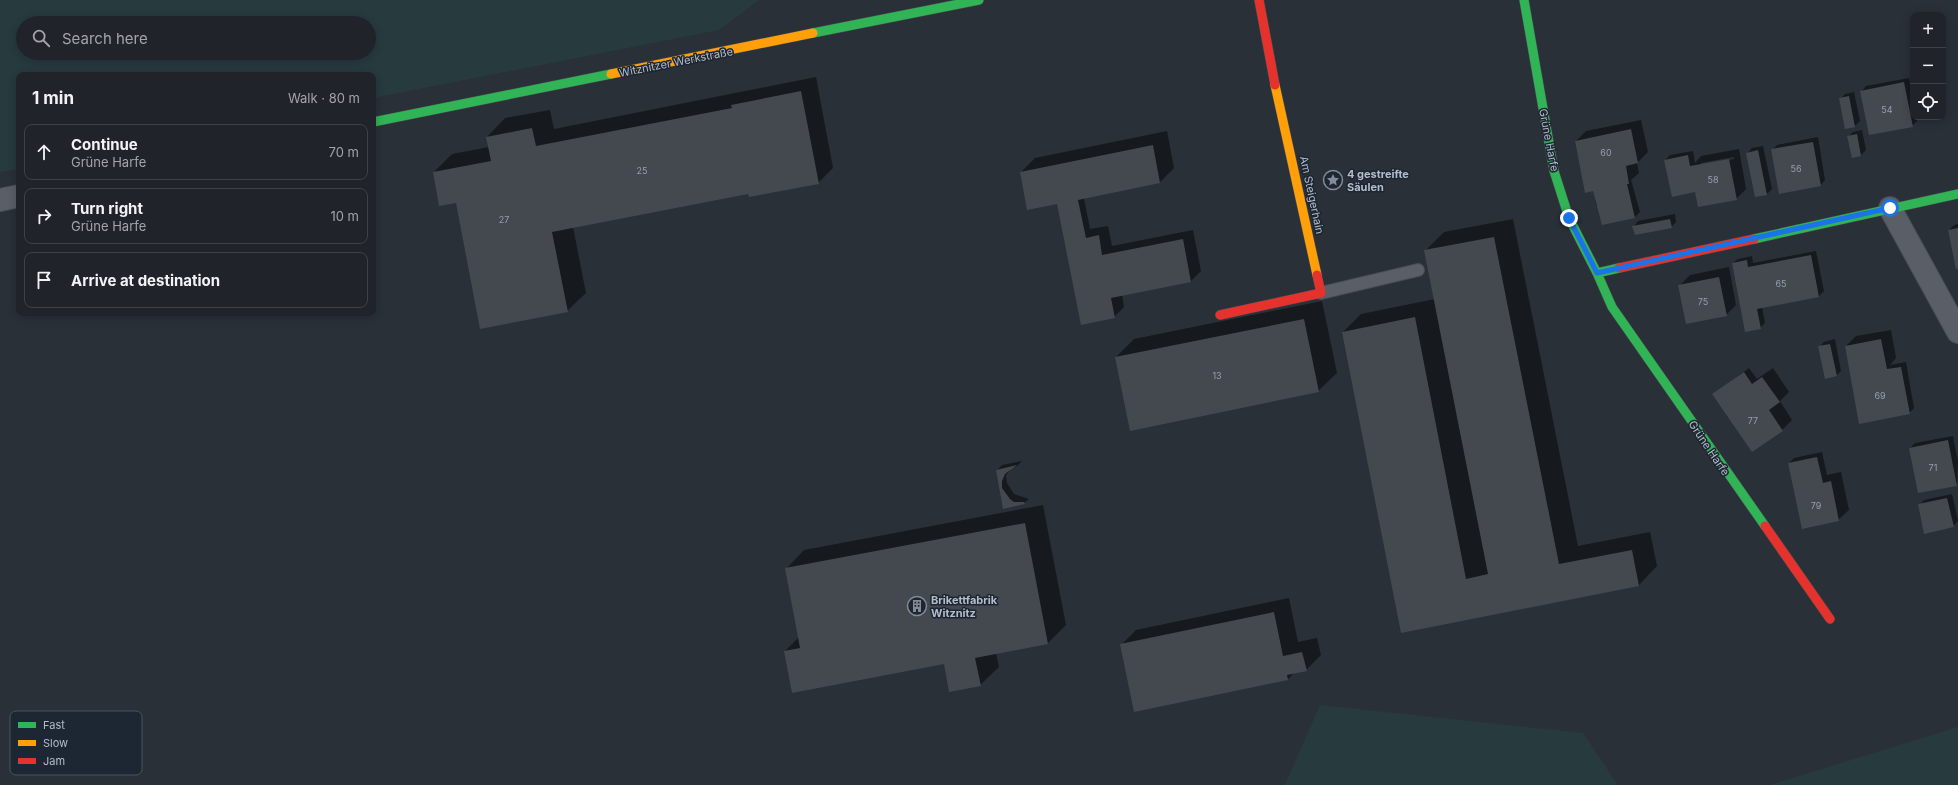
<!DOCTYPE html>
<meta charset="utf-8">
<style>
:root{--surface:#20242a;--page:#282c32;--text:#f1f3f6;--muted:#a2a4a8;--line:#3d4147}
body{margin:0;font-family:Inter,sans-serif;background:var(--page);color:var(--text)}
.controls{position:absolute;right:12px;top:12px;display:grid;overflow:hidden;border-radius:8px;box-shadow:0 2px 10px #0003}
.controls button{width:36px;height:36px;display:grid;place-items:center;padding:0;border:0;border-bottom:1px solid var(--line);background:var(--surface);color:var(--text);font:20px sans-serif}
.stop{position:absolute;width:12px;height:12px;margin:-9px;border:3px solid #1a73e8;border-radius:50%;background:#fff}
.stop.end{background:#1a73e8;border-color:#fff;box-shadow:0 1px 4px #0008}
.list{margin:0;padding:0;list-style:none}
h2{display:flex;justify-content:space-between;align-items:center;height:52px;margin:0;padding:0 16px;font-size:17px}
h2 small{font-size:13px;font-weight:400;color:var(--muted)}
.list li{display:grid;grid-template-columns:26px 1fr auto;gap:12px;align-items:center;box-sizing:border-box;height:56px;margin:0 8px 8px;padding:0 8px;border:1px solid var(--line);border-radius:8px}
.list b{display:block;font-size:15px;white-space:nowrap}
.list p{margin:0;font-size:13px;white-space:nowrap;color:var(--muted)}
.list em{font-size:13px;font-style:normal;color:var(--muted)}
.icon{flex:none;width:22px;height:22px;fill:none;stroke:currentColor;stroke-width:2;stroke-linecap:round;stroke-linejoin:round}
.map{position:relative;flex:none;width:1958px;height:785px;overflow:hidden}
.search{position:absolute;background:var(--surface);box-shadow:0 2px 10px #0003;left:16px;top:16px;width:360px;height:44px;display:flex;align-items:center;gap:10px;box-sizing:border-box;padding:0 14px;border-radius:22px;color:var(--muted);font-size:15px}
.panel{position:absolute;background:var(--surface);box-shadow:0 2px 10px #0003;left:16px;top:72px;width:360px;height:244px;border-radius:8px}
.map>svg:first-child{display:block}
.green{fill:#273a3e;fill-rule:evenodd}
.shadow{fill:#0007;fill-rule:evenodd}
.building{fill:#444950}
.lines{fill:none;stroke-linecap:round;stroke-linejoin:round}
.lane-casing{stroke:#484c53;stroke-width:14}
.street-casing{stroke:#484c53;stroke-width:24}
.fast-casing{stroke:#484c53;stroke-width:10}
.slow-casing{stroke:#484c53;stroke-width:10}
.jam-casing{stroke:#484c53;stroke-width:10}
.lane{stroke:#5a5e66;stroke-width:12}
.street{stroke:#5a5e66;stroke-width:22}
.fast{stroke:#30b455;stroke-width:9}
.slow{stroke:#ff9f0a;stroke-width:9}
.jam{stroke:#e5322d;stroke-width:9}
.route{stroke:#1a73e8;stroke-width:5}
.labels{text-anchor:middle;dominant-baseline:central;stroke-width:3;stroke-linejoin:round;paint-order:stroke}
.number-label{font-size:9px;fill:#989fab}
.street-label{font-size:11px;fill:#b4bcc9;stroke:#1d2633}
.poi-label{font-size:11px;font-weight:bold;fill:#b4bcc9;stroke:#1d2633;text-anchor:start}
.key{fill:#1d2633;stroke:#4a5360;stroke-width:1}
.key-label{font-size:11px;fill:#b4bcc9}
</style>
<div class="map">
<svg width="1958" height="785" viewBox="0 0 1958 785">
<rect width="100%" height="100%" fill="#2a3038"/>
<path class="green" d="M 0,0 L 759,0 L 719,30 L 373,98 L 373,75 L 19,75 L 19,169 L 0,172 ZM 23,23 L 369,23 L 369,53 L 23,53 Z
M 1320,705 L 1583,733 L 1618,785 L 1285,785 Z
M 1958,727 L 1958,785 L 1770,785 Z"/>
<path class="shadow" d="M 816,77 L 833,168 L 818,183 L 749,193 L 573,227 L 586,293 L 567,311 L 456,202 L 434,172 L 452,154 L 489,147 L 487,137 L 505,118 L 550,110 L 554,129 Z
M 1909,78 L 1913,99 L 1913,117 L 1916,117 L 1917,121 L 1912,126 L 1862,91 L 1866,86 Z
M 1854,92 L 1860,121 L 1855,126 L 1840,99 L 1845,94 Z
M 1641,120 L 1648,152 L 1637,163 L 1639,173 L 1631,180 L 1640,212 L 1635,217 L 1596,205 L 1594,191 L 1576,141 L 1586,131 Z
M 1862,130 L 1866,150 L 1861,155 L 1849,136 L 1853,132 Z
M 1167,131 L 1174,168 L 1160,182 L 1084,198 L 1090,229 L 1108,226 L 1112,246 L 1193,230 L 1201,271 L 1191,281 L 1122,294 L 1124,307 L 1114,317 L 1058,204 L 1021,172 L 1035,158 Z
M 1818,137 L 1825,180 L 1821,185 L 1772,150 L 1777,145 Z
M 1763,146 L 1772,189 L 1767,194 L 1748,153 L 1752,148 Z
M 1739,149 L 1746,189 L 1736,199 L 1696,190 L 1665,160 L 1670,155 L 1693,151 L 1695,163 L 1701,156 ZM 1734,157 L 1734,159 L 1701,165 L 1701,163 Z
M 1675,214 L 1676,222 L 1671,227 L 1634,226 L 1638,221 Z
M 1513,219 L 1578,546 L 1650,532 L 1657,566 L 1639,585 L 1402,632 L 1343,332 L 1361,314 L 1435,299 L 1425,251 L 1444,232 Z
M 1958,224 L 1958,268 L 1949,230 L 1954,225 Z
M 1816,251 L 1824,291 L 1819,296 L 1762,307 L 1765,323 L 1760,328 L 1733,263 L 1738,259 L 1752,256 L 1753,263 Z
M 1729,267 L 1736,305 L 1726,315 L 1680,285 L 1690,275 Z
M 1322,301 L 1337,373 L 1318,391 L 1116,357 L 1134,339 Z
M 1891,330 L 1896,358 L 1890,365 L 1906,362 L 1914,408 L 1909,413 L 1846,346 L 1856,336 Z
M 1835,339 L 1841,371 L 1836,376 L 1819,347 L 1824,342 Z
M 1749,368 L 1757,379 L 1773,368 L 1789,392 L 1780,401 L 1792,420 L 1782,430 L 1714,394 Z
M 1953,436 L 1958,462 L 1957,485 L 1910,448 L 1915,443 Z
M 1822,452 L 1827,475 L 1841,472 L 1849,510 L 1838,520 L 1789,463 L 1794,458 Z
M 1022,461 L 1017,466 L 1012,468 L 1006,475 L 1007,483 L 1014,494 L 1029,499 L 1024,503 L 1004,508 L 997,470 L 1002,465 Z
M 1952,494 L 1958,521 L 1953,526 L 1919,505 L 1924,500 Z
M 1043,505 L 1066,625 L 1048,643 L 996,653 L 999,667 L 980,685 L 945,663 L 785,651 L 799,637 L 786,569 L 804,550 Z
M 1289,598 L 1298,642 L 1317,638 L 1321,655 L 1306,670 L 1295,672 L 1288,679 L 1135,711 L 1121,645 L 1136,630 Z"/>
<path class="building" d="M 1904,82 L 1913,127 L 1869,135 L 1860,91 Z
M 801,91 L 819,184 L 749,197 L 748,194 L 552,232 L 568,312 L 480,329 L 456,203 L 439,206 L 433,172 L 491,161 L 486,137 L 532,128 L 536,146 L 732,108 L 731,105 Z
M 1849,96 L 1855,127 L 1845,129 L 1839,98 Z
M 1631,129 L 1638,163 L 1626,166 L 1629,184 L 1627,184 L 1635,218 L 1602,225 L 1593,191 L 1585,193 L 1575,141 Z
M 1857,134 L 1861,156 L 1852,158 L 1847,136 Z
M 1813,142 L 1821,186 L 1779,194 L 1771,149 Z
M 1153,145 L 1160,183 L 1078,200 L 1086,238 L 1099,235 L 1102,255 L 1183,239 L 1191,282 L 1111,298 L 1115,318 L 1081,325 L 1057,204 L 1027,210 L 1020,172 Z
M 1758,150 L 1767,195 L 1755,197 L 1746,153 Z
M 1688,155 L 1690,166 L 1729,159 L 1737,200 L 1698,207 L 1695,192 L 1672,197 L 1664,160 Z
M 1670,219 L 1672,228 L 1635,235 L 1632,226 Z
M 1958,228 L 1958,269 L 1956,269 L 1948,230 Z
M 1494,237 L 1559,564 L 1632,550 L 1639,586 L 1401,633 L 1342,332 L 1415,317 L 1466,579 L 1488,574 L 1424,250 Z
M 1811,255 L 1819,297 L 1757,309 L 1761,329 L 1745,332 L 1732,263 L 1747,260 L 1748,267 Z
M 1719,277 L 1727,316 L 1686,324 L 1678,285 Z
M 1304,319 L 1319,392 L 1130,431 L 1115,357 Z
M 1881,339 L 1887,369 L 1901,367 L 1910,414 L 1859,424 L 1845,346 Z
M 1830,344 L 1837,376 L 1825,379 L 1818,346 Z
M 1744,372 L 1752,384 L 1762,377 L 1780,402 L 1769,410 L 1783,431 L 1752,452 L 1712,394 Z
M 1948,440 L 1957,486 L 1918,493 L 1909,448 Z
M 1817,457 L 1823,483 L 1831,481 L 1839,521 L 1802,529 L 1788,463 Z
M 1017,465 L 1005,474 L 1002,481 L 1002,488 L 1010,499 L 1014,502 L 1024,502 L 1025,504 L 1003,509 L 996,470 Z
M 1947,498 L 1954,527 L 1924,534 L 1918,504 Z
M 1025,523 L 1048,644 L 975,658 L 981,686 L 949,692 L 944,664 L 792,693 L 784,651 L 800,648 L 785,568 Z
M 1274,612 L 1283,656 L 1302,652 L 1307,671 L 1287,675 L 1288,680 L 1134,712 L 1120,644 Z"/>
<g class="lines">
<g class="lane-casing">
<path id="lane" d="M 1321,293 L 1418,270"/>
</g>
<g class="street-casing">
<path id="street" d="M 0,200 L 19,196
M 1890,208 L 1958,332"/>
</g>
<g class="fast-casing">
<path id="fast" d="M 1524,0 L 1554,171 L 1569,218 L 1597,273 L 1619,268
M 813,33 L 979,0
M 373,122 L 611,74
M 1754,239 L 1958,194
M 1597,273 L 1612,307 L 1765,526"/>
</g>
<g class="slow-casing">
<path id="slow" d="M 611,74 L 813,33
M 1275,85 L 1317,275"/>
</g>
<g class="jam-casing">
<path id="jam" d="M 1259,0 L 1275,85
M 1619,268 L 1754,239
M 1220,315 L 1321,293 L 1317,275
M 1765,526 L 1830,619"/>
</g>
<use href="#lane" class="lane"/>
<use href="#street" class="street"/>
<use href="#fast" class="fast"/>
<use href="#slow" class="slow"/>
<use href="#jam" class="jam"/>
</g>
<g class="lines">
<path class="route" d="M 1569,218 L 1597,273 L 1890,208"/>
</g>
<defs>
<g id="sight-ring" transform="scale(1)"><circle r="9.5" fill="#1d2633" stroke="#848b96" stroke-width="1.5"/><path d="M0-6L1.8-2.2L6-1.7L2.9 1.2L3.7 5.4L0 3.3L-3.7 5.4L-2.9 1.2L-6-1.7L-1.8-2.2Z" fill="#848b96"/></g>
<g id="building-ring" transform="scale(1)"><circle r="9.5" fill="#1d2633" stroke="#848b96" stroke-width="1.5"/><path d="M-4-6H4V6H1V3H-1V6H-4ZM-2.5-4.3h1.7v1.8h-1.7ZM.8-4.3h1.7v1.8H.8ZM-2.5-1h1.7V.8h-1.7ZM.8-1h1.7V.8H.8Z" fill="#848b96"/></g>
</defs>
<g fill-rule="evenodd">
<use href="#sight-ring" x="1333" y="180"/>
<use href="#building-ring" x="917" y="606"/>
</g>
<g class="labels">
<g class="number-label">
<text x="1887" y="109">54</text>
<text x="1606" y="152">60</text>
<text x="1796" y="168">56</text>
<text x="642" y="170">25</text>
<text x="1713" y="179">58</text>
<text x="504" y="219">27</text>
<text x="1781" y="283">65</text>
<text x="1703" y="301">75</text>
<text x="1217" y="375">13</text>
<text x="1880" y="395">69</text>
<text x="1753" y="420">77</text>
<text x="1933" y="467">71</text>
<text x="1816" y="505">79</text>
</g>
<g class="street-label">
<text transform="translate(676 62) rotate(-11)">Witznitzer Werkstraße</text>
<text transform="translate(1549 140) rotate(79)">Grüne Harfe</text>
<text transform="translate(1312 195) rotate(78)">Am Steigerhain</text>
<text transform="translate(1709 448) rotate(56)">Grüne Harfe</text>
</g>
<g class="poi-label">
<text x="1347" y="174">4 gestreifte<tspan x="1347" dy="13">Säulen</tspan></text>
<text x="931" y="600">Brikettfabrik<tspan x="931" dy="13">Witznitz</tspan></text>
</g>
</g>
<rect x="10" y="711" width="132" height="64" rx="6" class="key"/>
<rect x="18" y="722" width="18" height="6" fill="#30b455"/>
<rect x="18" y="740" width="18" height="6" fill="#ff9f0a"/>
<rect x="18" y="758" width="18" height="6" fill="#e5322d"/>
<g class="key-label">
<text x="43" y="729">Fast</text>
<text x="43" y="747">Slow</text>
<text x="43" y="765">Jam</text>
</g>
</svg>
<div class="controls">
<button>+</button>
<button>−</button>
<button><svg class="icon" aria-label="locate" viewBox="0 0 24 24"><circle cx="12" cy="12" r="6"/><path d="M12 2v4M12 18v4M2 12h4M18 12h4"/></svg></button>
</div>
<div class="stop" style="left:1890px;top:208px"></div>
<div class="stop end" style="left:1569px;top:218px"></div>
<div class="search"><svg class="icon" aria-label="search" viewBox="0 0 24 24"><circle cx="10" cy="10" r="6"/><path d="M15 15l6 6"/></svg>Search here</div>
<section class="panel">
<h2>1 min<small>Walk · 80 m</small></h2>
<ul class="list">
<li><svg class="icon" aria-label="ahead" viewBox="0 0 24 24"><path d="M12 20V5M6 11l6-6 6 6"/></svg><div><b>Continue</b><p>Grüne Harfe</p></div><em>70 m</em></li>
<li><svg class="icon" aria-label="right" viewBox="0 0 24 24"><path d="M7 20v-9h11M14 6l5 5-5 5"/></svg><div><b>Turn right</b><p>Grüne Harfe</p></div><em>10 m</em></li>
<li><svg class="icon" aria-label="arrive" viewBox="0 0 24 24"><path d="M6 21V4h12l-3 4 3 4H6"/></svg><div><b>Arrive at destination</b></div></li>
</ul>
</section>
</div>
